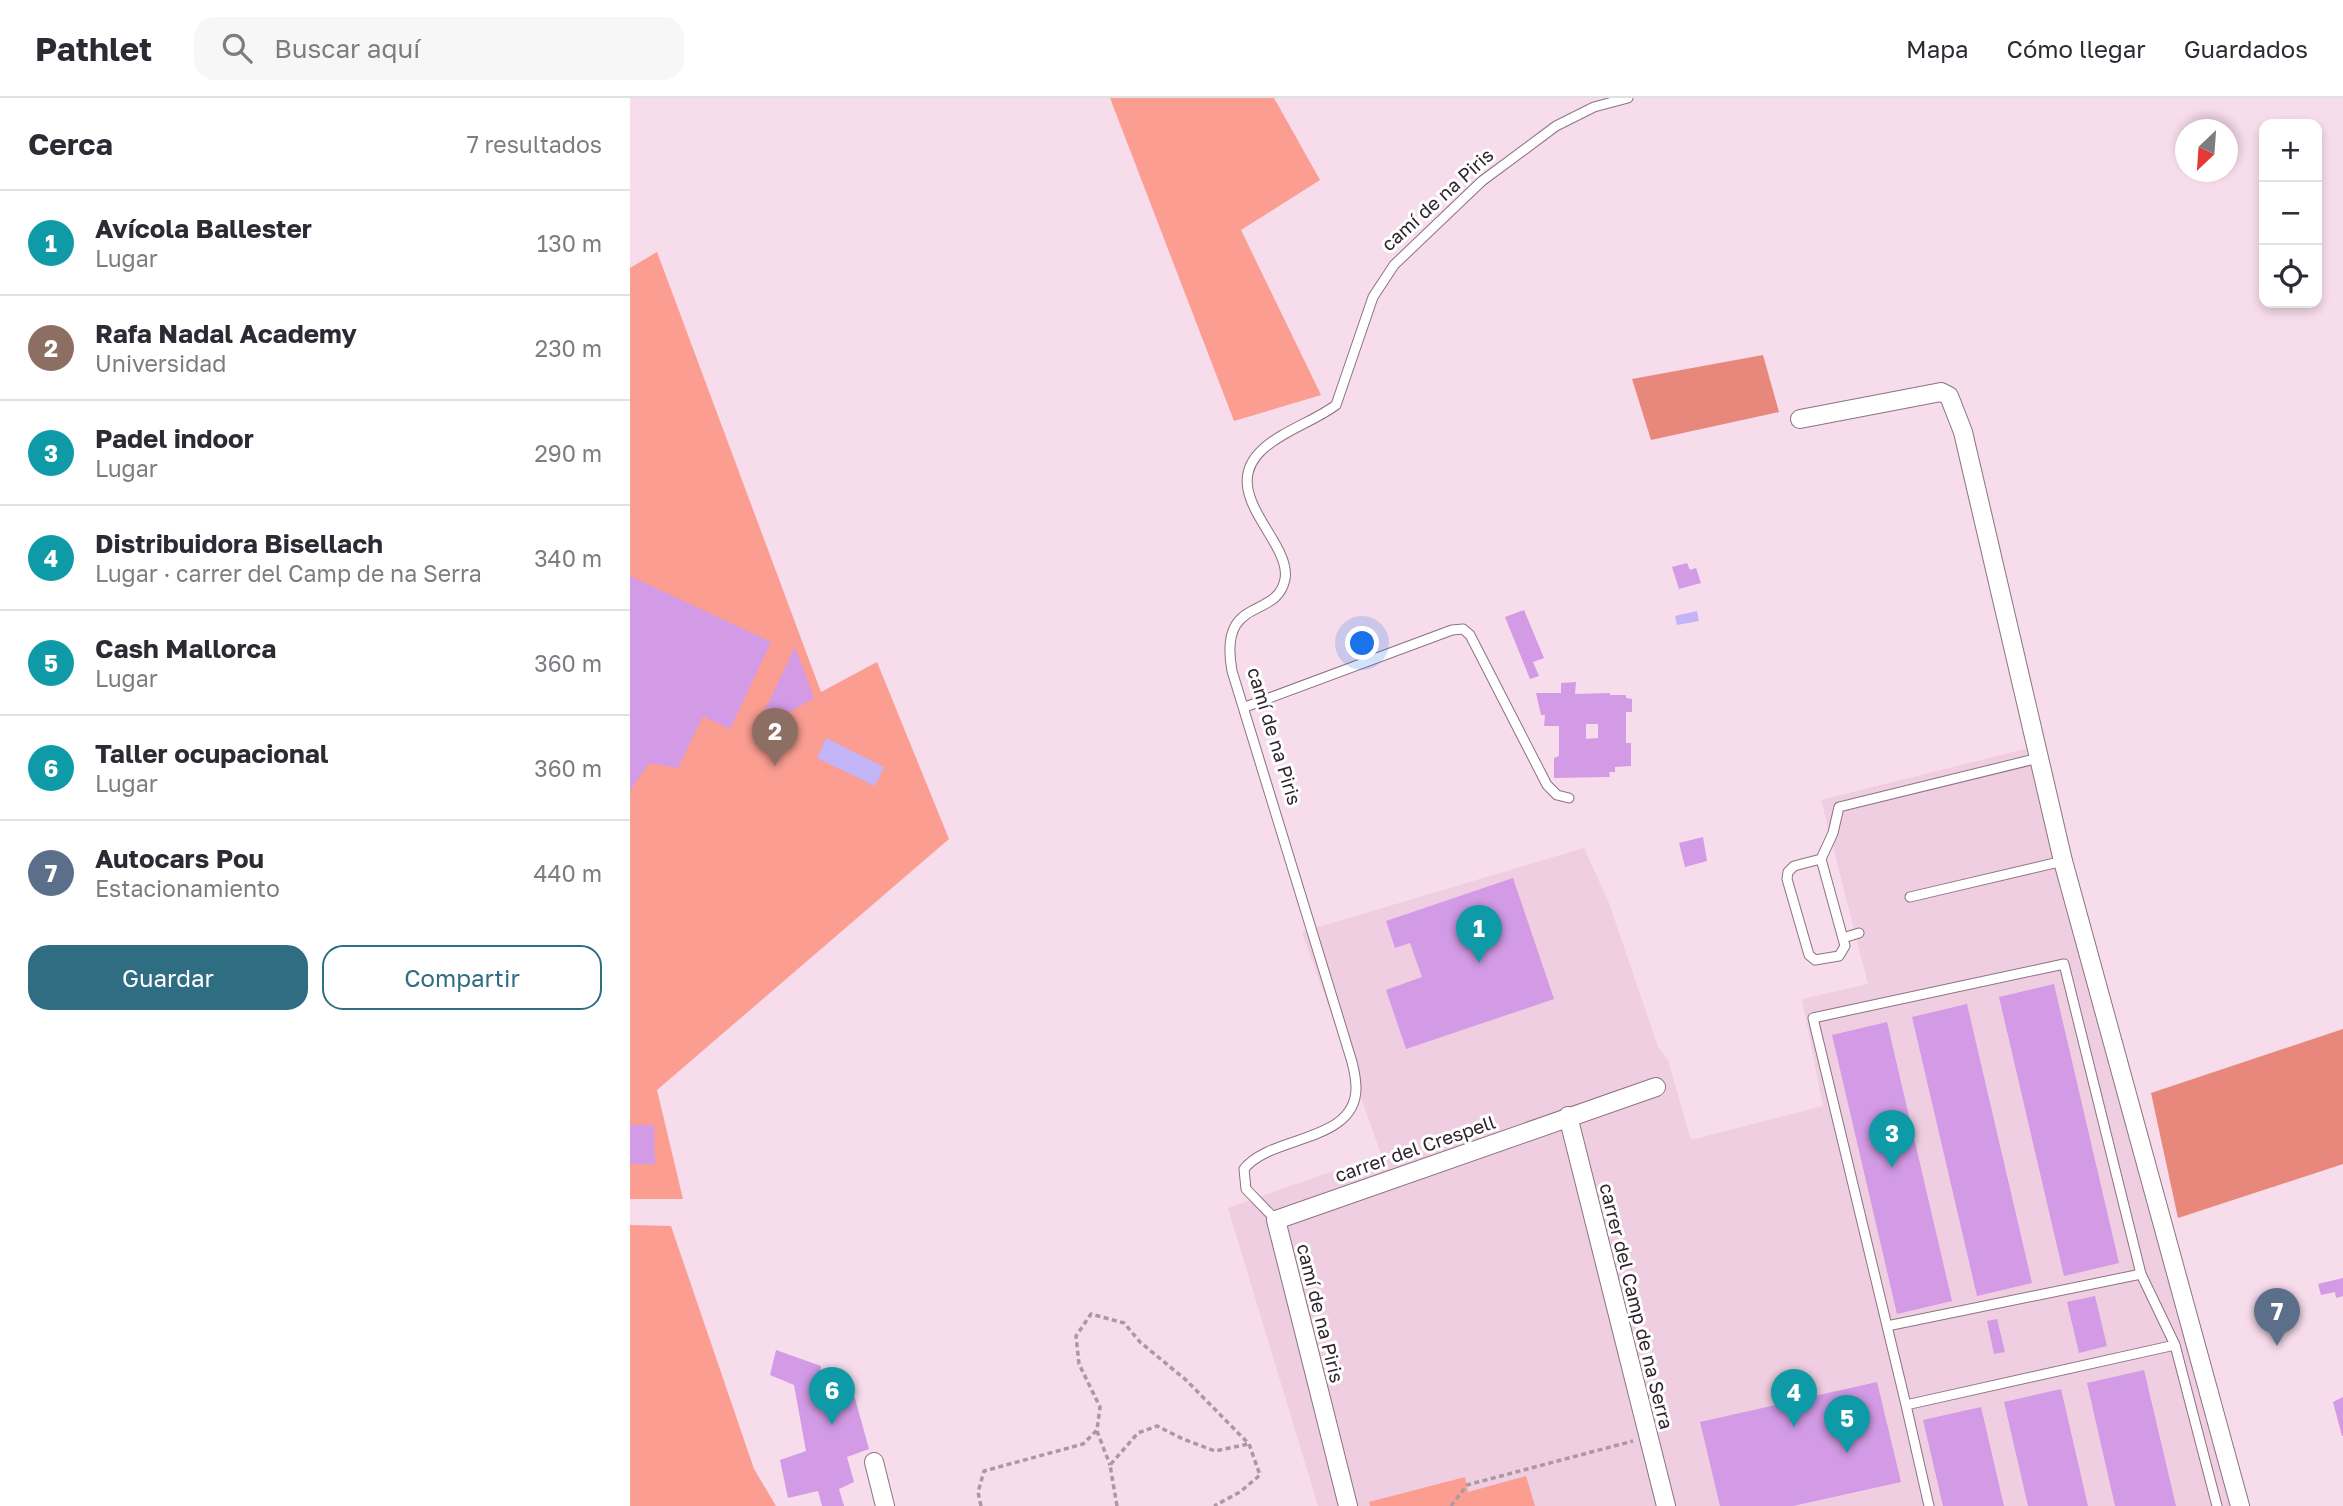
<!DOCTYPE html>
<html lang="es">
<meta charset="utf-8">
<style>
:root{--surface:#fff;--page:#f7f7f7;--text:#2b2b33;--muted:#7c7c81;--line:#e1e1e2;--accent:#2f6d83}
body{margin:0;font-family:"Golos Text",sans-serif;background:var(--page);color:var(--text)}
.controls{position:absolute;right:21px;top:21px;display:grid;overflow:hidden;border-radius:14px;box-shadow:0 4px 10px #0003}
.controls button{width:63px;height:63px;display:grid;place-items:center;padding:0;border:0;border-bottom:2px solid var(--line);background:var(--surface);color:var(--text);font:35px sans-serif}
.compass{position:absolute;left:1545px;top:21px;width:63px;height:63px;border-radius:50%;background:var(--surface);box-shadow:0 4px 10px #0003;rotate:205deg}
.you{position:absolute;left:733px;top:546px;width:24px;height:24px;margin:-18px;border:5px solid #fff;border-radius:50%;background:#1a73e8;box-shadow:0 0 0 10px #1a73e833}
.badge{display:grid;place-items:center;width:46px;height:46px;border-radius:50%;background:var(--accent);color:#fff;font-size:23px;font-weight:700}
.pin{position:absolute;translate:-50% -58px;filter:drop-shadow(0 2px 4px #0008)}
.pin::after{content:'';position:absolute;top:37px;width:24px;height:21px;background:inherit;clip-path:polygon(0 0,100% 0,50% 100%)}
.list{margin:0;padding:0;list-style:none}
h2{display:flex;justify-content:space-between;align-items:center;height:91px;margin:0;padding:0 28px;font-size:30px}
h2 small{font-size:23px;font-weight:400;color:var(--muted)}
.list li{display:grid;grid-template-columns:46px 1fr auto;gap:21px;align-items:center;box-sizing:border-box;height:105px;padding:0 28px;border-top:2px solid var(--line)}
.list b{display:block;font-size:26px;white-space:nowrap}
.list p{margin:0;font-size:23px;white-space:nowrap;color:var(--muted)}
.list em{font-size:23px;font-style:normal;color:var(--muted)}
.actions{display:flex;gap:14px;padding:21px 28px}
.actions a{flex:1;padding:16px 0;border:2px solid var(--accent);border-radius:21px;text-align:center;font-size:24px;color:var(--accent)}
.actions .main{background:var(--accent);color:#fff}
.icon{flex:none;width:38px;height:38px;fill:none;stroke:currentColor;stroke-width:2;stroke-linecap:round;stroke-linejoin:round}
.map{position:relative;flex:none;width:1713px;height:1408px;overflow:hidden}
header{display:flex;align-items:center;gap:42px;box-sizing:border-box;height:98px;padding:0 35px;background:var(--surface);border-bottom:2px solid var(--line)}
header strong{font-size:33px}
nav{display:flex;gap:38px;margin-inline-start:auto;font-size:24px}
.search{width:490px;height:63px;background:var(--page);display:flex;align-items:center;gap:18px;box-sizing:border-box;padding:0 24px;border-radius:21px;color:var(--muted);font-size:26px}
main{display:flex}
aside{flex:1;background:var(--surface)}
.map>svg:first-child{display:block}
.built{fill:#efcee1}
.green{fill:#fb9d91}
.forest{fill:#e8877b}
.water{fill:#c3b3f7}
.building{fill:#d39ae5;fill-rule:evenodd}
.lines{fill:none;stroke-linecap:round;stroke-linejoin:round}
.service-casing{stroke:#8b7381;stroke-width:11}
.minor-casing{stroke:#8b7381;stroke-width:20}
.path{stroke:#ac97a3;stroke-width:3.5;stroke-dasharray:5 3.5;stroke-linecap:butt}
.service{stroke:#fff;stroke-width:9}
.minor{stroke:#fff;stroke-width:18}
.labels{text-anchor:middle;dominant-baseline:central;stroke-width:6;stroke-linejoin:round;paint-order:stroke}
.street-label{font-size:19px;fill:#2e242a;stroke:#fff}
</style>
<header>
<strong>Pathlet</strong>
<div class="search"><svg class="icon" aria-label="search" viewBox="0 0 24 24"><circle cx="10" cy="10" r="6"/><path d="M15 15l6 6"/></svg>Buscar aquí</div>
<nav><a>Mapa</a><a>Cómo llegar</a><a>Guardados</a></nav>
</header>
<main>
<aside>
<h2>Cerca<small>7 resultados</small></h2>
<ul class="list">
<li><span class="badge" style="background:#0f9aa8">1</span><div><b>Avícola Ballester</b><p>Lugar</p></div><em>130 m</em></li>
<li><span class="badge" style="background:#8d6e63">2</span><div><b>Rafa Nadal Academy</b><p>Universidad</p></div><em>230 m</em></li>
<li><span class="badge" style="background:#0f9aa8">3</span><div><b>Padel indoor</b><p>Lugar</p></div><em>290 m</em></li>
<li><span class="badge" style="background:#0f9aa8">4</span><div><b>Distribuidora Bisellach</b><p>Lugar · carrer del Camp de na Serra</p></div><em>340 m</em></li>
<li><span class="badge" style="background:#0f9aa8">5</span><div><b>Cash Mallorca</b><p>Lugar</p></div><em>360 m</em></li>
<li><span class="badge" style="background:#0f9aa8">6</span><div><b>Taller ocupacional</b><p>Lugar</p></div><em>360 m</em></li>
<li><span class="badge" style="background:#5c6f8a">7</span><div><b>Autocars Pou</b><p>Estacionamiento</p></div><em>440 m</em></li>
</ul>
<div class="actions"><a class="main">Guardar</a><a>Compartir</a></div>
</aside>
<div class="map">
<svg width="1713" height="1408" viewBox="0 0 1713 1408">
<rect width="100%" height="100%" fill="#f7dceb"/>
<path class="built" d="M 1408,645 L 1606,1408 L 688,1408 L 598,1110 L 751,1056 L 672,834 L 954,750 L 979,805 L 1028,949 L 1038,962 L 1061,1042 L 1193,1008 L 1172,901 L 1238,886 L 1191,702 L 1395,651 Z"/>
<path class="green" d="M 480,0 L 644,0 L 690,82 L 611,132 L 691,297 L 604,323 Z
M 27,154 L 191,594 L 247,564 L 319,741 L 27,992 L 53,1101 L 0,1101 L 0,170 Z
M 0,1127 L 41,1128 L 124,1371 L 146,1408 L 0,1408 Z
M 896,1378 L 905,1408 L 740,1408 L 739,1404 L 835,1379 L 838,1394 Z"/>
<path class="forest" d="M 1133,257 L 1149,314 L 1021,342 L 1002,281 Z
M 1713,931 L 1713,1066 L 1548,1120 L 1521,995 Z"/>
<path class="water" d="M 1067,513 L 1069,523 L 1047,527 L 1045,518 Z
M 196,640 L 254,669 L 245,688 L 187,660 Z"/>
<path class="building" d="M 1057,465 L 1060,472 L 1066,470 L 1071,485 L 1049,491 L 1042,469 Z
M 0,478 L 141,544 L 100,631 L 73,618 L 48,670 L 19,665 L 0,693 Z
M 894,512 L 914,560 L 903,564 L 909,578 L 900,581 L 875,519 Z
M 165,549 L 184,600 L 124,635 Z
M 946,584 L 945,596 L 980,595 L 980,597 L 996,597 L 996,600 L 1002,601 L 1002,614 L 996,614 L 996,645 L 1001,645 L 1001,668 L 985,669 L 985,674 L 979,674 L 980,679 L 924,680 L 924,660 L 929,658 L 929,628 L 914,628 L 915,617 L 911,617 L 906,595 L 931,595 L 931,585 ZM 956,626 L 968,626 L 968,640 L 956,641 Z
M 1073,739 L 1077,763 L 1055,769 L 1049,745 Z
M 883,780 L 924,901 L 776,951 L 756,892 L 792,879 L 780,845 L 765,850 L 756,823 Z
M 1424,886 L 1489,1165 L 1434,1178 L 1369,899 Z
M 1337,906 L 1402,1185 L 1347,1198 L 1282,919 Z
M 1257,924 L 1322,1203 L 1267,1216 L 1202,937 Z
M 0,1027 L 24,1027 L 25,1066 L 0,1066 Z
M 1713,1180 L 1713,1198 L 1706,1200 L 1705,1194 L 1691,1197 L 1688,1186 Z
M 1465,1198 L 1477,1248 L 1449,1255 L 1437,1204 Z
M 1367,1221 L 1375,1254 L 1364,1256 L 1357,1223 Z
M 146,1252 L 191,1268 L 190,1289 L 194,1302 L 224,1297 L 239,1351 L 217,1359 L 224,1384 L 209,1391 L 214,1408 L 192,1408 L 188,1393 L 158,1400 L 150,1362 L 176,1353 L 164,1287 L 140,1277 Z
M 1514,1272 L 1546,1408 L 1485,1408 L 1457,1285 Z
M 1247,1284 L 1271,1384 L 1163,1408 L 1090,1408 L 1070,1324 Z
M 1431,1291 L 1458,1408 L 1398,1408 L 1374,1304 Z
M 1713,1299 L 1713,1338 L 1712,1338 L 1703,1304 Z
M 1351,1309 L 1374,1408 L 1313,1408 L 1293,1322 Z"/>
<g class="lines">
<g class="service-casing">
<path id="service" d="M 615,609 L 822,532 L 833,531 L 840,537 L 917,687 L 927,697 L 939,700
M 1191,761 L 1215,848 L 1209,858 L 1185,862 L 1179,857 L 1157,781 L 1158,774 L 1164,768 L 1191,761 L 1203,735 L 1209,709 L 1409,660
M 1280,799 L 1433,763
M 1213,840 L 1229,835
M 646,1122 L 616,1091 L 614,1071 C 640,1037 726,1045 726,990 C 726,982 724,972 722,964 L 602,573 C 588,496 647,523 655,481 C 662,443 585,394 633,351 C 654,332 683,324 706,307 L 743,199 L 764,167 L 852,83 L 926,28 L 964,9 L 998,0
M 1257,1228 L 1183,920 L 1434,866 L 1511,1176
M 1276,1307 L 1257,1228 L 1511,1176 L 1545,1247
M 1299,1408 L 1276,1307 L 1545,1247 L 1587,1408"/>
</g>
<g class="minor-casing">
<path id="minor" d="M 1170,321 L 1311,294 L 1319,298 L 1333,334 L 1433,763 L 1610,1408
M 938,1018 L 1036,1408
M 244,1364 L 255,1408
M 718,1408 L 646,1122 L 1026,989"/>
</g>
<path class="path" d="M 467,1333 L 480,1367
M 351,1408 L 348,1394 L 354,1373 L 453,1346 L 467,1332 L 470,1309 L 449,1266 L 446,1238 L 461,1216 L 494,1225 L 510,1244 L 556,1282 L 619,1346 L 630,1377 L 610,1394 L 584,1408
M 487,1408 L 480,1367 L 508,1335 L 527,1328 L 553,1341 L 585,1353 L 618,1346
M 821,1408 L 837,1387 L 1003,1343"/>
<use href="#service" class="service"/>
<use href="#minor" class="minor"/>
</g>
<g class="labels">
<g class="street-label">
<text transform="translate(807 101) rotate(-42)">camí de na Piris</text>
<text transform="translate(645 638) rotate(73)">camí de na Piris</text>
<text transform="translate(785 1050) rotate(-19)">carrer del Crespell</text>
<text transform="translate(1007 1208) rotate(76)">carrer del Camp de na Serra</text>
<text transform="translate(691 1215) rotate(76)">camí de na Piris</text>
</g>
</g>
</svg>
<div class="controls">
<button>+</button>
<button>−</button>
<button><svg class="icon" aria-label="locate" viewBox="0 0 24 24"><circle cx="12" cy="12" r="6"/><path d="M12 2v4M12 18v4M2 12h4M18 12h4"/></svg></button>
</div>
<svg class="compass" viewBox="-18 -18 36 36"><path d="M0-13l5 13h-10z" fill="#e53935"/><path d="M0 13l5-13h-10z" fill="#7c7c81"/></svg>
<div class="you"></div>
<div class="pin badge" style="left:849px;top:865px;background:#0f9aa8">1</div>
<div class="pin badge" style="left:145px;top:668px;background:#8d6e63">2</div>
<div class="pin badge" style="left:1262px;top:1070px;background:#0f9aa8">3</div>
<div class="pin badge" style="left:1164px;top:1329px;background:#0f9aa8">4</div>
<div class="pin badge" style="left:1217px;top:1355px;background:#0f9aa8">5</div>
<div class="pin badge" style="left:202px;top:1327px;background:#0f9aa8">6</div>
<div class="pin badge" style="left:1647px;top:1248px;background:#5c6f8a">7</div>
</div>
</main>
